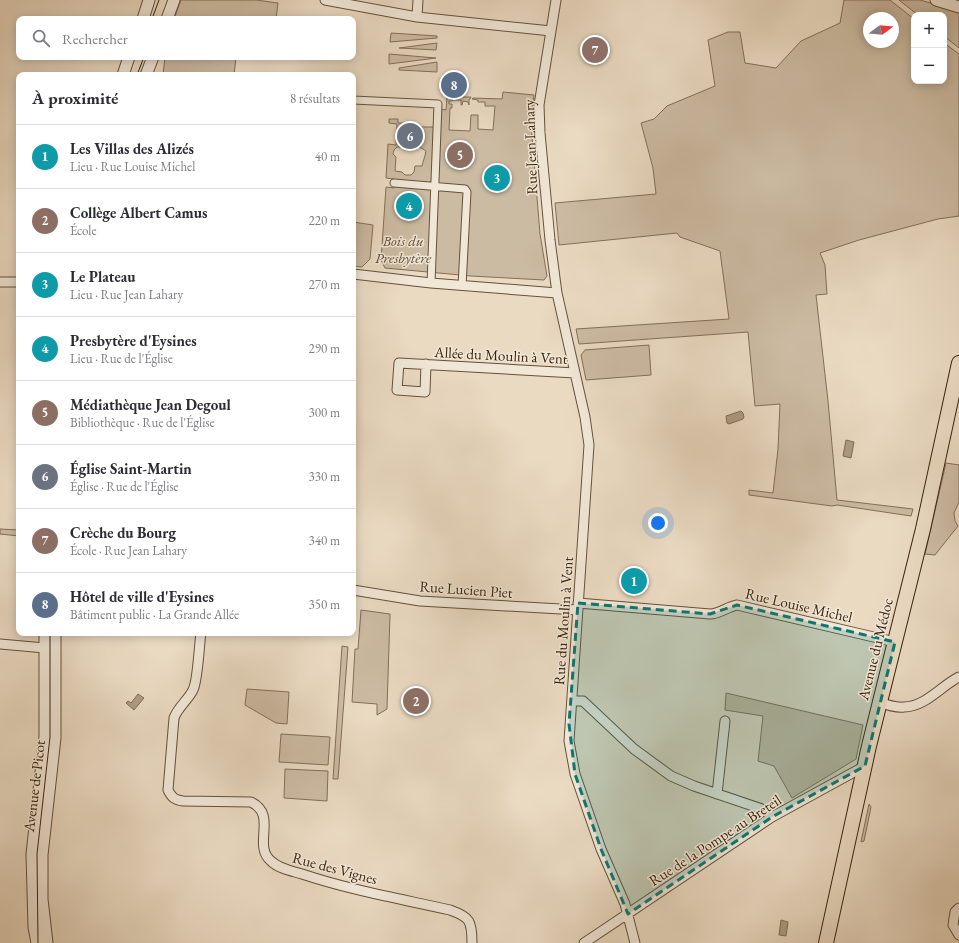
<!DOCTYPE html>
<html lang="fr">
<meta charset="utf-8">
<style>
:root{--surface:#fff;--page:#f2f2f3;--text:#2b2b33;--muted:#7c7c81;--line:#e1e1e2;--accent:#2563eb}
body{margin:0;font-family:"EB Garamond",serif;background:var(--page);color:var(--text)}
.controls{position:absolute;right:12px;top:12px;display:grid;overflow:hidden;border-radius:8px;box-shadow:0 2px 10px #0003}
.controls button{width:36px;height:36px;display:grid;place-items:center;padding:0;border:0;border-bottom:1px solid var(--line);background:var(--surface);color:var(--text);font:20px sans-serif}
.compass{position:absolute;left:863px;top:12px;width:36px;height:36px;border-radius:50%;background:var(--surface);box-shadow:0 2px 10px #0003;rotate:74deg}
.you{position:absolute;left:658px;top:523px;width:14px;height:14px;margin:-10px;border:3px solid #fff;border-radius:50%;background:#1a73e8;box-shadow:0 0 0 6px #1a73e833}
.badge{display:grid;place-items:center;width:26px;height:26px;border-radius:50%;background:var(--accent);color:#fff;font-size:13px;font-weight:700}
.pin{position:absolute;translate:-50% -50%;border:2px solid #fff;box-shadow:0 1px 4px #0006}
.list{margin:0;padding:0;list-style:none}
h2{display:flex;justify-content:space-between;align-items:center;height:52px;margin:0;padding:0 16px;font-size:17px}
h2 small{font-size:13px;font-weight:400;color:var(--muted)}
.list li{display:grid;grid-template-columns:26px 1fr auto;gap:12px;align-items:center;box-sizing:border-box;height:64px;padding:0 16px;border-top:1px solid var(--line)}
.list b{display:block;font-size:15px;white-space:nowrap}
.list p{margin:0;font-size:13px;white-space:nowrap;color:var(--muted)}
.list em{font-size:13px;font-style:normal;color:var(--muted)}
.icon{flex:none;width:22px;height:22px;fill:none;stroke:currentColor;stroke-width:2;stroke-linecap:round;stroke-linejoin:round}
.map{position:relative;flex:none;width:959px;height:943px;overflow:hidden}
.search{position:absolute;background:var(--surface);box-shadow:0 2px 10px #0003;left:16px;top:16px;width:340px;height:44px;display:flex;align-items:center;gap:10px;box-sizing:border-box;padding:0 14px;border-radius:8px;color:var(--muted);font-size:15px}
.panel{position:absolute;background:var(--surface);box-shadow:0 2px 10px #0003;left:16px;top:72px;width:340px;height:564px;border-radius:8px}
.map>svg:first-child{display:block}
.green{fill:#ccbba3;stroke:#826f58;fill-rule:evenodd}
.water{fill:#ae9c84;stroke:#7f6c54}
.lines{fill:none;stroke-linecap:round;stroke-linejoin:round}
.pedestrian-casing{stroke:#65513a;stroke-width:9}
.minor-casing{stroke:#65513a;stroke-width:11}
.tertiary-casing{stroke:#65513a;stroke-width:13}
.primary-casing{stroke:#39230c;stroke-width:16}
.pedestrian{stroke:#f1e7d7;stroke-width:7}
.minor{stroke:#f1e7d7;stroke-width:9}
.tertiary{stroke:#f1e7d7;stroke-width:11}
.primary{stroke:#eadac2;stroke-width:14}
.tram{stroke:#39230c;stroke-width:1}
.marked{fill:#0f766e;fill-opacity:0.2;stroke:#0f766e;stroke-width:3;stroke-dasharray:8 5;stroke-linejoin:round}
.labels{text-anchor:middle;dominant-baseline:central;stroke-width:3;stroke-linejoin:round;paint-order:stroke}
.street-label{font-size:15px;fill:#39230c;stroke:#f1e7d7}
.park-label{font-size:15px;font-style:italic;fill:#5e4932;stroke:#f1e7d7}
</style>
<div class="map">
<svg width="959" height="943" viewBox="0 0 959 943">
<rect width="100%" height="100%" fill="#eadac2"/>
<filter id="stains"><feTurbulence type="fractalNoise" baseFrequency=".005" numOctaves="4"/><feColorMatrix values="0 0 0 0 .2 0 0 0 0 .09 0 0 0 0 .02 0 0 0 .5 -.17"/></filter>
<radialGradient id="worn" r=".72"><stop offset=".6" stop-color="#630" stop-opacity="0"/><stop offset="1" stop-color="#630" stop-opacity=".3"/></radialGradient>
<path class="green" d="M 181,0 L 256,0 L 278,3 L 276,19 L 174,19 Z
M 844,0 L 890,0 L 914,19 L 914,81 L 944,81 L 944,43 L 959,54 L 959,216 L 938,219 L 859,240 L 820,253 L 825,265 L 827,294 L 816,295 L 828,401 L 837,500 L 913,509 L 911,516 L 837,505 L 832,506 L 749,495 L 749,490 L 773,493 L 778,449 L 780,404 L 755,406 L 748,332 L 579,344 L 576,329 L 729,319 L 720,251 L 680,237 L 677,233 L 559,245 L 555,203 L 656,194 L 653,168 L 641,123 L 654,119 L 667,106 L 715,86 L 708,40 L 728,32 L 740,32 L 745,63 L 776,68 L 801,41 L 840,23 ZM 869,18 L 893,18 L 893,42 L 869,42 Z
M 899,0 L 920,0 L 959,11 L 959,48 L 944,36 L 944,15 L 918,15 Z
M 391,33 L 437,36 L 437,38 L 390,42 Z
M 437,43 L 436,50 L 399,48 Z
M 389,54 L 436,58 L 389,64 Z
M 165,57 L 236,57 L 234,75 L 163,75 Z
M 437,62 L 437,72 L 399,70 L 399,68 Z
M 503,92 L 534,95 L 531,124 L 540,234 L 547,276 L 544,280 L 471,276 L 385,268 L 381,260 L 386,187 L 394,188 L 394,179 L 386,178 L 388,144 L 396,145 L 397,124 L 389,123 L 389,119 L 398,119 L 398,123 L 404,123 L 403,145 L 401,147 L 397,147 L 394,150 L 393,154 L 396,157 L 395,171 L 402,172 L 405,175 L 411,175 L 414,172 L 415,166 L 422,166 C 423,161 425,157 426,151 L 423,149 L 417,146 L 418,127 L 440,127 L 441,109 L 446,110 L 447,97 L 471,97 L 470,99 L 469,99 L 469,105 L 468,102 L 463,101 L 462,105 L 461,105 L 461,100 L 453,100 L 452,101 L 449,101 L 449,104 L 452,104 L 452,108 L 450,108 L 449,130 L 470,131 L 471,115 L 478,115 L 478,129 L 493,130 L 495,106 L 485,106 L 485,102 L 478,102 L 478,100 L 472,99 L 473,98 L 502,99 Z
M 353,222 L 373,225 L 370,259 L 362,267 L 353,266 Z
M 649,345 L 651,375 L 586,380 L 581,355 L 585,350 Z
M 946,463 L 959,465 L 959,502 L 954,513 L 955,521 L 958,526 L 935,555 L 925,554 Z
M 0,529 L 19,530 L 19,536 L 0,534 Z
M 361,610 L 390,614 L 387,709 L 377,715 L 377,704 L 352,702 L 355,649 L 358,649 Z
M 342,646 L 348,647 L 338,779 L 333,779 Z
M 247,689 L 289,692 L 287,724 L 276,723 L 245,705 Z
M 726,693 L 863,725 L 856,759 L 792,798 L 774,766 L 758,761 L 763,716 L 725,710 Z
M 281,734 L 330,737 L 328,765 L 279,762 Z
M 285,769 L 328,771 L 327,801 L 284,798 Z
M 869,804 L 871,807 L 864,841 L 861,842 Z"/>
<path class="water" d="M 741,411 L 743,413 L 744,417 L 743,419 L 729,424 L 727,423 L 726,416 Z
M 846,440 L 854,442 L 851,458 L 843,456 Z
M 138,694 L 144,698 L 134,710 L 126,703 L 128,701 L 131,703 Z
M 781,920 L 788,922 L 786,936 L 779,935 Z"/>
<g class="lines">
<g class="pedestrian-casing">
<path id="pedestrian" d="M 353,100 L 438,104 L 431,283
M 394,183 L 465,189 L 467,192 L 462,286"/>
</g>
<g class="minor-casing">
<path id="minor" d="M 325,0 L 417,17 L 551,31
M 556,0 L 539,105 L 540,133 L 550,240 L 557,293 L 585,417 L 589,445 L 569,741 L 575,774 L 584,800 L 601,849 L 625,904 L 635,943
M 417,17 L 418,0
M 353,274 L 431,283 L 557,293
M 0,282 L 19,282
M 426,364 L 425,392 L 397,390 L 399,363 L 575,373
M 353,590 L 420,601 L 578,610
M 578,603 L 710,614 C 719,614 727,607 737,605 L 895,642
M 201,633 C 199,646 198,680 193,690 C 188,700 178,707 174,718 L 168,790 C 172,798 175,800 183,801 L 251,802 C 278,815 252,845 271,861 C 279,869 292,871 302,874 C 350,890 401,899 450,910 C 470,917 472,921 472,943
M 0,644 L 45,648
M 572,701 L 583,701 L 634,749 L 671,776 L 694,786 L 768,811 L 772,817
M 879,702 C 887,705 896,708 904,707 C 925,707 941,686 959,677
M 717,794 L 725,721
M 959,908 L 955,912 L 953,925 L 959,935
M 584,943 L 772,817 L 865,766"/>
</g>
<g class="tertiary-casing">
<path id="tertiary" d="M 936,0 L 959,7
M 143,19 L 149,0
M 167,19 L 174,0
M 123,75 L 129,57
M 146,75 L 153,57
M 37,943 L 34,927 L 32,854 L 45,736 L 45,633
M 47,943 L 42,899 L 42,855 L 55,738 L 55,633"/>
</g>
<g class="primary-casing">
<path id="primary" d="M 826,943 L 869,746 L 923,529 L 959,363"/>
</g>
<use href="#pedestrian" class="pedestrian"/>
<use href="#minor" class="minor"/>
<use href="#tertiary" class="tertiary"/>
<use href="#primary" class="primary"/>
<path class="tram" d="M 152,19 L 159,0
M 137,75 L 144,57
M 38,943 L 37,854 L 50,737 L 50,633"/>
</g>
<path class="marked" d="M 578,603 L 710,614 L 737,605 L 895,642 L 865,766 L 772,817 L 628,914 L 601,849 L 575,774 L 569,724 Z"/>
<g class="labels">
<g class="street-label">
<text transform="translate(530 147) rotate(-92)">Rue Jean Lahary</text>
<text transform="translate(501 355) rotate(3)">Allée du Moulin à Vent</text>
<text transform="translate(466 589) rotate(4)">Rue Lucien Piet</text>
<text transform="translate(799 605) rotate(13)">Rue Louise Michel</text>
<text transform="translate(563 621) rotate(-86)">Rue du Moulin à Vent</text>
<text transform="translate(875 649) rotate(-76)">Avenue du Médoc</text>
<text transform="translate(34 786) rotate(-83)">Avenue de Picot</text>
<text transform="translate(715 840) rotate(-33)">Rue de la Pompe au Breteil</text>
<text transform="translate(335 868) rotate(15)">Rue des Vignes</text>
</g>
<g class="park-label">
<text x="403" y="240">Bois du<tspan x="403" dy="17">Presbytère</tspan></text>
</g>
</g>
<rect width="100%" height="100%" filter="url(#stains)"/>
<rect width="100%" height="100%" fill="url(#worn)"/>
</svg>
<div class="controls">
<button>+</button>
<button>−</button>
</div>
<svg class="compass" viewBox="-18 -18 36 36"><path d="M0-13l5 13h-10z" fill="#e53935"/><path d="M0 13l5-13h-10z" fill="#7c7c81"/></svg>
<div class="you"></div>
<div class="pin badge" style="left:634px;top:581px;background:#0f9aa8">1</div>
<div class="pin badge" style="left:416px;top:701px;background:#8d6e63">2</div>
<div class="pin badge" style="left:497px;top:178px;background:#0f9aa8">3</div>
<div class="pin badge" style="left:409px;top:206px;background:#0f9aa8">4</div>
<div class="pin badge" style="left:460px;top:155px;background:#8d6e63">5</div>
<div class="pin badge" style="left:410px;top:136px;background:#6b7280">6</div>
<div class="pin badge" style="left:595px;top:50px;background:#8d6e63">7</div>
<div class="pin badge" style="left:454px;top:85px;background:#5c6f8a">8</div>
<div class="search"><svg class="icon" aria-label="search" viewBox="0 0 24 24"><circle cx="10" cy="10" r="6"/><path d="M15 15l6 6"/></svg>Rechercher</div>
<section class="panel">
<h2>À proximité<small>8 résultats</small></h2>
<ul class="list">
<li><span class="badge" style="background:#0f9aa8">1</span><div><b>Les Villas des Alizés</b><p>Lieu · Rue Louise Michel</p></div><em>40 m</em></li>
<li><span class="badge" style="background:#8d6e63">2</span><div><b>Collège Albert Camus</b><p>École</p></div><em>220 m</em></li>
<li><span class="badge" style="background:#0f9aa8">3</span><div><b>Le Plateau</b><p>Lieu · Rue Jean Lahary</p></div><em>270 m</em></li>
<li><span class="badge" style="background:#0f9aa8">4</span><div><b>Presbytère d'Eysines</b><p>Lieu · Rue de l'Église</p></div><em>290 m</em></li>
<li><span class="badge" style="background:#8d6e63">5</span><div><b>Médiathèque Jean Degoul</b><p>Bibliothèque · Rue de l'Église</p></div><em>300 m</em></li>
<li><span class="badge" style="background:#6b7280">6</span><div><b>Église Saint-Martin</b><p>Église · Rue de l'Église</p></div><em>330 m</em></li>
<li><span class="badge" style="background:#8d6e63">7</span><div><b>Crèche du Bourg</b><p>École · Rue Jean Lahary</p></div><em>340 m</em></li>
<li><span class="badge" style="background:#5c6f8a">8</span><div><b>Hôtel de ville d'Eysines</b><p>Bâtiment public · La Grande Allée</p></div><em>350 m</em></li>
</ul>
</section>
</div>
